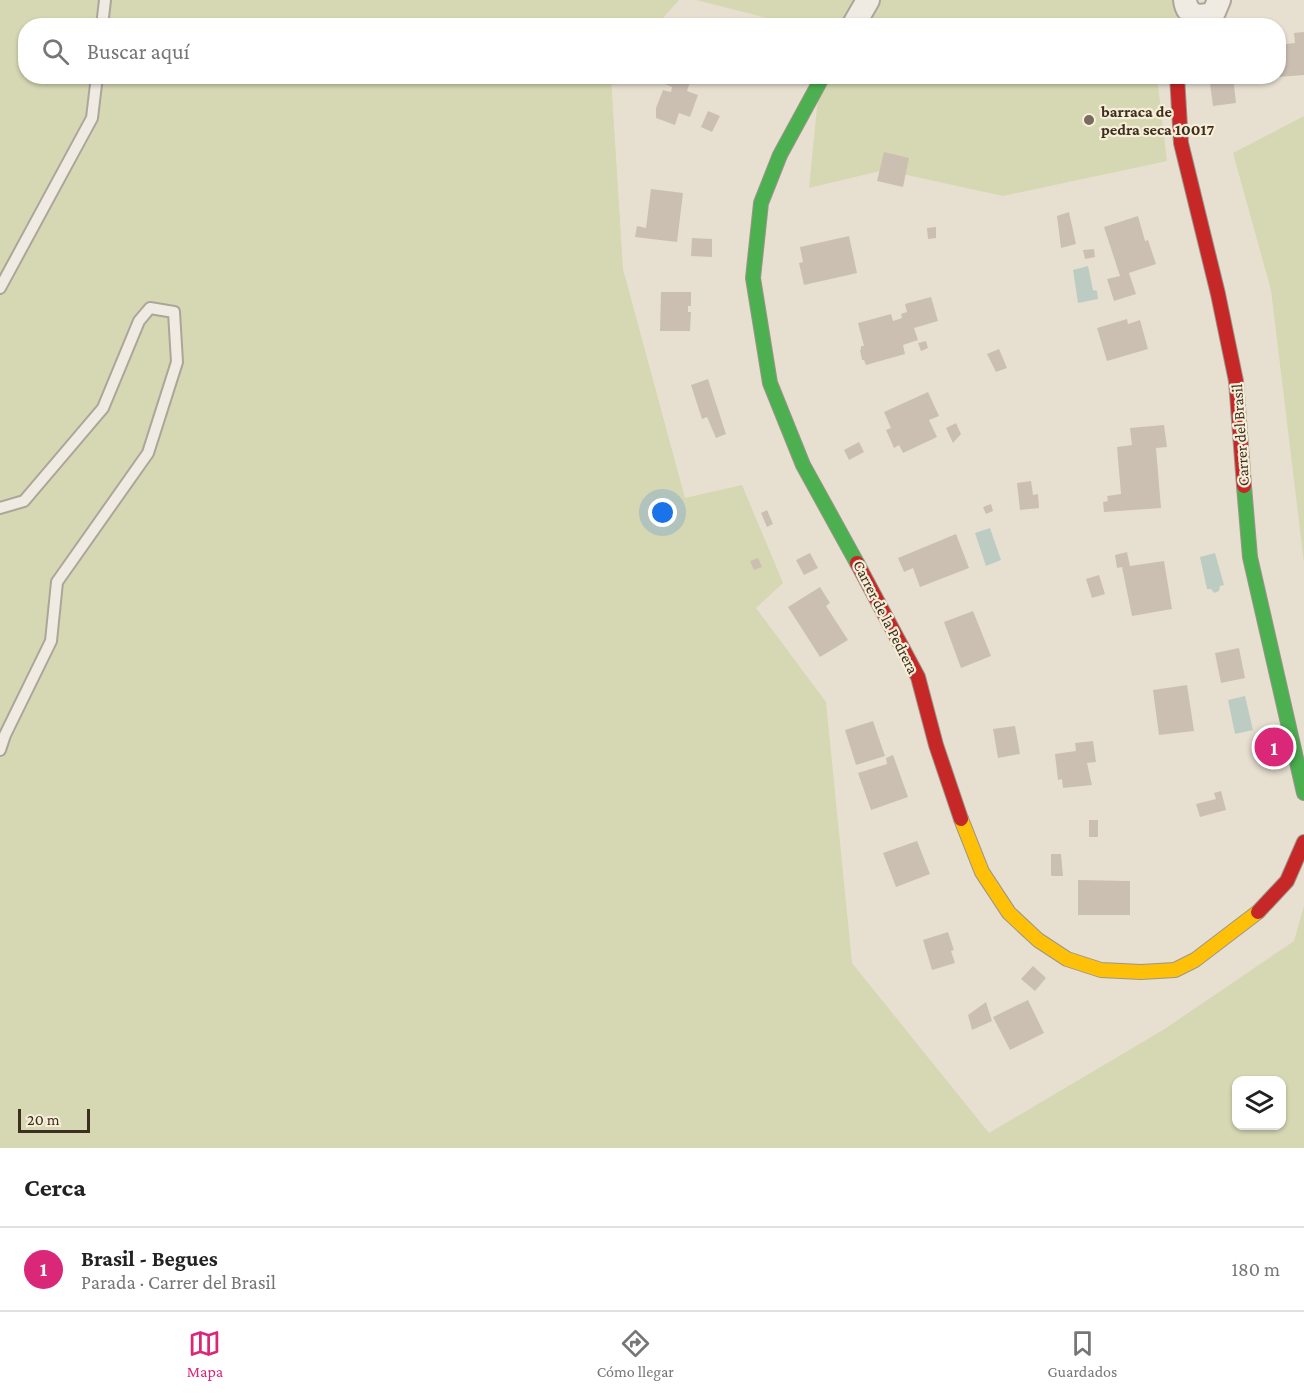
<!DOCTYPE html>
<html lang="es">
<meta charset="utf-8">
<style>
:root{--surface:#fff;--page:#f2f2f2;--text:#222;--muted:#767676;--line:#e0e0e0;--accent:#db2777}
body{margin:0;font-family:"Crimson Pro",serif;background:var(--page);color:var(--text)}
.controls{position:absolute;right:18px;bottom:18px;display:grid;overflow:hidden;border-radius:12px;box-shadow:0 2px 4px #0004}
.controls button{width:54px;height:54px;display:grid;place-items:center;padding:0;border:0;border-bottom:2px solid var(--line);background:var(--surface);color:var(--text);font:30px sans-serif}
.scale{position:absolute;left:18px;bottom:15px;width:72px;box-sizing:border-box;padding-left:6px;border:3px solid #3d2e20;border-top:0;font-size:16px;line-height:21px;white-space:nowrap;color:#3d2e20;-webkit-text-stroke:4px #f7eed8;paint-order:stroke}
.you{position:absolute;left:663px;top:513px;width:21px;height:21px;margin:-15px;border:4px solid #fff;border-radius:50%;background:#1a73e8;box-shadow:0 0 0 9px #1a73e833}
.badge{display:grid;place-items:center;width:39px;height:39px;border-radius:50%;background:var(--accent);color:#fff;font-size:20px;font-weight:700}
.pin{position:absolute;translate:-50% -50%;border:3px solid #fff;box-shadow:0 2px 6px #0006}
.list{margin:0;padding:0;list-style:none}
h2{display:flex;justify-content:space-between;align-items:center;height:78px;margin:0;padding:0 24px;font-size:26px}
h2 small{font-size:20px;font-weight:400;color:var(--muted)}
.list li{display:grid;grid-template-columns:39px 1fr auto;gap:18px;align-items:center;box-sizing:border-box;height:84px;padding:0 24px;border-top:2px solid var(--line)}
.list b{display:block;font-size:22px;white-space:nowrap}
.list p{margin:0;font-size:20px;white-space:nowrap;color:var(--muted)}
.list em{font-size:20px;font-style:normal;color:var(--muted)}
.icon{flex:none;width:33px;height:33px;fill:none;stroke:currentColor;stroke-width:2;stroke-linecap:round;stroke-linejoin:round}
.map{position:relative;flex:none;width:1304px;height:1148px;overflow:hidden}
.search{position:absolute;background:var(--surface);box-shadow:0 2px 4px #0004;left:18px;right:18px;top:18px;height:66px;display:flex;align-items:center;gap:15px;box-sizing:border-box;padding:0 21px;border-radius:24px;color:var(--muted);font-size:22px}
.sheet{height:162px;background:var(--surface)}
nav{display:flex;justify-content:space-around;align-items:center;box-sizing:border-box;height:84px;border-top:2px solid var(--line);background:var(--surface);font-size:16px;color:var(--muted)}
nav a{display:grid;justify-items:center;gap:3px}
nav .on{color:var(--accent)}
.map>svg:first-child{display:block}
.green{fill:#d6d7b3;fill-rule:evenodd}
.water{fill:#bcccc2}
.building{fill:#cbbfb2}
.lines{fill:none;stroke-linecap:round;stroke-linejoin:round}
.lane-casing{stroke:#ada599;stroke-width:14}
.street-casing{stroke:#ada599;stroke-width:26}
.fast-casing{stroke:#9c958a;stroke-width:16}
.slow-casing{stroke:#9c958a;stroke-width:16}
.jam-casing{stroke:#9c958a;stroke-width:16}
.lane{stroke:#efebe3;stroke-width:10}
.street{stroke:#efebe3;stroke-width:22}
.fast{stroke:#4caf50;stroke-width:14}
.slow{stroke:#ffc107;stroke-width:14}
.jam{stroke:#c62828;stroke-width:14}
.poi-dot{fill:#786c5e;stroke:#f7eed8;stroke-width:2}
.labels{text-anchor:middle;dominant-baseline:central;stroke-width:4.5;stroke-linejoin:round;paint-order:stroke}
.poi-label{font-size:16px;font-weight:bold;fill:#3d2e20;stroke:#f7eed8;text-anchor:start}
.street-label{font-size:16px;fill:#3d2e20;stroke:#f7eed8}
</style>
<div class="map">
<svg width="1304" height="1148" viewBox="0 0 1304 1148">
<rect width="100%" height="100%" fill="#e7e0d1"/>
<path class="green" d="M 0,0 L 679,0 L 656,26 L 26,26 L 26,76 L 611,77 L 623,269 L 685,498 L 742,485 L 783,583 L 756,608 L 826,702 L 852,963 L 989,1133 L 1163,1030 L 1294,941 L 1304,906 L 1304,1148 L 0,1148 ZM 1236,1080 L 1282,1080 L 1282,1126 L 1236,1126 Z
M 696,0 L 1183,0 L 1174,26 L 798,26 Z
M 820,77 L 1157,77 L 1167,161 L 1003,196 L 884,170 L 809,188 Z
M 1304,116 L 1304,563 L 1271,290 L 1233,153 Z"/>
<path class="water" d="M 1088,266 L 1093,290 L 1097,291 L 1098,299 L 1078,303 L 1073,270 Z
M 990,528 L 1001,560 L 986,566 L 975,533 Z
M 1215,553 L 1224,585 L 1220,586 L 1219,591 L 1214,593 L 1211,589 L 1207,589 L 1200,557 Z
M 1245,696 L 1253,730 L 1235,734 L 1228,700 Z"/>
<path class="building" d="M 1304,32 L 1304,75 L 1278,77 L 1278,45 L 1295,43 L 1294,33 Z
M 668,76 L 692,76 L 687,91 L 698,95 L 690,117 L 679,113 L 675,125 L 656,118 L 656,108 L 663,90 L 671,92 L 672,87 L 665,84 Z
M 1209,76 L 1233,76 L 1236,103 L 1213,106 Z
M 708,111 L 720,116 L 712,132 L 701,127 Z
M 884,152 L 909,158 L 903,187 L 877,181 Z
M 651,189 L 683,193 L 677,242 L 635,237 L 637,226 L 646,228 Z
M 1069,212 L 1076,244 L 1061,248 L 1057,216 Z
M 1138,216 L 1145,241 L 1148,240 L 1156,264 L 1129,273 L 1136,294 L 1114,301 L 1107,279 L 1120,276 L 1104,227 Z
M 936,227 L 936,238 L 928,239 L 927,228 Z
M 849,236 L 857,273 L 804,285 L 799,263 L 803,262 L 800,247 Z
M 692,238 L 712,239 L 712,257 L 691,256 Z
M 1094,249 L 1095,257 L 1085,259 L 1083,250 Z
M 661,292 L 691,292 L 691,306 L 688,306 L 688,312 L 691,312 L 690,331 L 660,331 Z
M 931,297 L 938,321 L 914,328 L 918,340 L 903,345 L 905,354 L 866,365 L 864,360 L 862,360 L 860,350 L 861,349 L 861,346 L 864,346 L 858,323 L 891,314 L 893,321 L 902,318 L 901,314 L 907,312 L 905,304 Z
M 1127,319 L 1128,324 L 1140,320 L 1148,349 L 1107,361 L 1097,328 Z
M 926,341 L 928,348 L 921,351 L 918,343 Z
M 999,349 L 1007,368 L 996,372 L 987,354 Z
M 708,379 L 726,434 L 716,438 L 707,417 L 702,419 L 691,385 Z
M 928,392 L 939,416 L 929,420 L 937,437 L 903,453 L 899,445 L 894,448 L 886,430 L 891,428 L 884,412 Z
M 956,423 L 961,434 L 953,443 L 946,428 Z
M 1164,425 L 1167,447 L 1156,448 L 1161,508 L 1104,512 L 1103,502 L 1108,501 L 1107,496 L 1121,494 L 1117,447 L 1132,445 L 1130,428 Z
M 859,442 L 864,452 L 849,460 L 844,450 Z
M 1031,481 L 1033,495 L 1038,494 L 1039,508 L 1020,510 L 1017,483 Z
M 991,504 L 993,511 L 986,514 L 983,507 Z
M 767,510 L 773,524 L 767,527 L 761,513 Z
M 956,534 L 969,568 L 920,587 L 913,568 L 904,572 L 898,558 Z
M 1127,552 L 1130,566 L 1164,561 L 1172,609 L 1132,616 L 1122,567 L 1117,568 L 1115,555 Z
M 810,553 L 818,568 L 804,575 L 796,560 Z
M 758,558 L 762,567 L 754,570 L 750,561 Z
M 1099,575 L 1105,594 L 1092,598 L 1086,579 Z
M 820,587 L 830,603 L 826,606 L 848,640 L 820,657 L 788,607 Z
M 973,611 L 991,656 L 961,668 L 944,622 Z
M 1239,648 L 1245,678 L 1221,683 L 1215,653 Z
M 1187,685 L 1194,731 L 1159,735 L 1153,690 Z
M 873,721 L 885,756 L 856,765 L 845,730 Z
M 1015,726 L 1020,754 L 998,758 L 993,729 Z
M 1093,741 L 1096,762 L 1087,763 L 1092,785 L 1063,788 L 1062,779 L 1058,780 L 1055,754 L 1076,751 L 1075,743 Z
M 893,755 L 908,797 L 871,810 L 858,773 L 887,764 L 886,758 Z
M 1221,791 L 1226,810 L 1200,817 L 1196,804 L 1216,799 L 1214,793 Z
M 1089,820 L 1098,820 L 1098,837 L 1089,837 Z
M 917,841 L 930,874 L 896,887 L 883,853 Z
M 1051,854 L 1061,854 L 1063,876 L 1052,876 L 1051,875 Z
M 1078,880 L 1130,881 L 1130,915 L 1078,915 Z
M 948,932 L 954,950 L 951,951 L 955,963 L 932,970 L 923,940 Z
M 1033,966 L 1046,978 L 1035,991 L 1021,979 Z
M 1028,1000 L 1044,1033 L 1010,1050 L 993,1017 Z
M 986,1002 L 992,1021 L 972,1030 L 968,1015 Z"/>
<g class="lines">
<g class="lane-casing">
<path id="lane" d="M 102,26 L 105,0
M 0,288 L 92,118 L 97,76
M 0,508 L 24,501 L 103,408 L 139,321 L 150,308 L 174,312 L 177,362 L 148,453 L 57,582 L 51,641 L 5,735 L 0,750"/>
</g>
<g class="street-casing">
<path id="street" d="M 1185,0 C 1187,17 1201,19 1214,12 L 1219,0
M 853,26 L 868,0"/>
</g>
<g class="fast-casing">
<path id="fast" d="M 823,76 L 780,155 L 761,203 L 753,278 L 770,383 L 803,465 L 857,563
M 1244,486 L 1250,557 L 1304,793"/>
</g>
<g class="slow-casing">
<path id="slow" d="M 961,819 L 982,872 L 1009,913 L 1038,940 L 1067,959 L 1101,970 L 1141,972 L 1175,970 L 1195,960 L 1258,912"/>
</g>
<g class="jam-casing">
<path id="jam" d="M 1177,76 L 1181,143 L 1218,294 L 1236,381 L 1244,486
M 857,563 L 918,677 L 936,745 L 961,819
M 1258,912 L 1287,881 L 1304,842"/>
</g>
<use href="#lane" class="lane"/>
<use href="#street" class="street"/>
<use href="#fast" class="fast"/>
<use href="#slow" class="slow"/>
<use href="#jam" class="jam"/>
</g>
<circle class="poi-dot" cx="1089" cy="120" r="6"/>
<g class="labels">
<g class="poi-label">
<text x="1101" y="111">barraca de<tspan x="1101" dy="18">pedra seca 10017</tspan></text>
</g>
<g class="street-label">
<text transform="translate(1240 435) rotate(-94)">Carrer del Brasil</text>
<text transform="translate(886 617) rotate(63)">Carrer de la Pedrera</text>
</g>
</g>
</svg>
<div class="controls">
<button><svg class="icon" aria-label="layers" viewBox="0 0 24 24"><path d="M12 4l9 5-9 5-9-5zM3 14l9 5 9-5"/></svg></button>
</div>
<div class="scale">20 m</div>
<div class="you"></div>
<div class="pin badge" style="left:1274px;top:747px">1</div>
<div class="search"><svg class="icon" aria-label="search" viewBox="0 0 24 24"><circle cx="10" cy="10" r="6"/><path d="M15 15l6 6"/></svg>Buscar aquí</div>
</div>
<section class="sheet">
<h2>Cerca<small></small></h2>
<ul class="list">
<li><span class="badge">1</span><div><b>Brasil - Begues</b><p>Parada · Carrer del Brasil</p></div><em>180 m</em></li>
</ul>
</section>
<nav>
<a class="on"><svg class="icon" aria-label="map" viewBox="0 0 24 24"><path d="M3 6l6-2 6 2 6-2v14l-6 2-6-2-6 2zM9 4v14M15 6v14"/></svg>Mapa</a>
<a><svg class="icon" aria-label="directions" viewBox="0 0 24 24"><path d="M12 3l9 9-9 9-9-9zM9 14v-3h6M13 9l2 2-2 2"/></svg>Cómo llegar</a>
<a><svg class="icon" aria-label="saved" viewBox="0 0 24 24"><path d="M7 4h10v16l-5-4-5 4z"/></svg>Guardados</a>
</nav>
